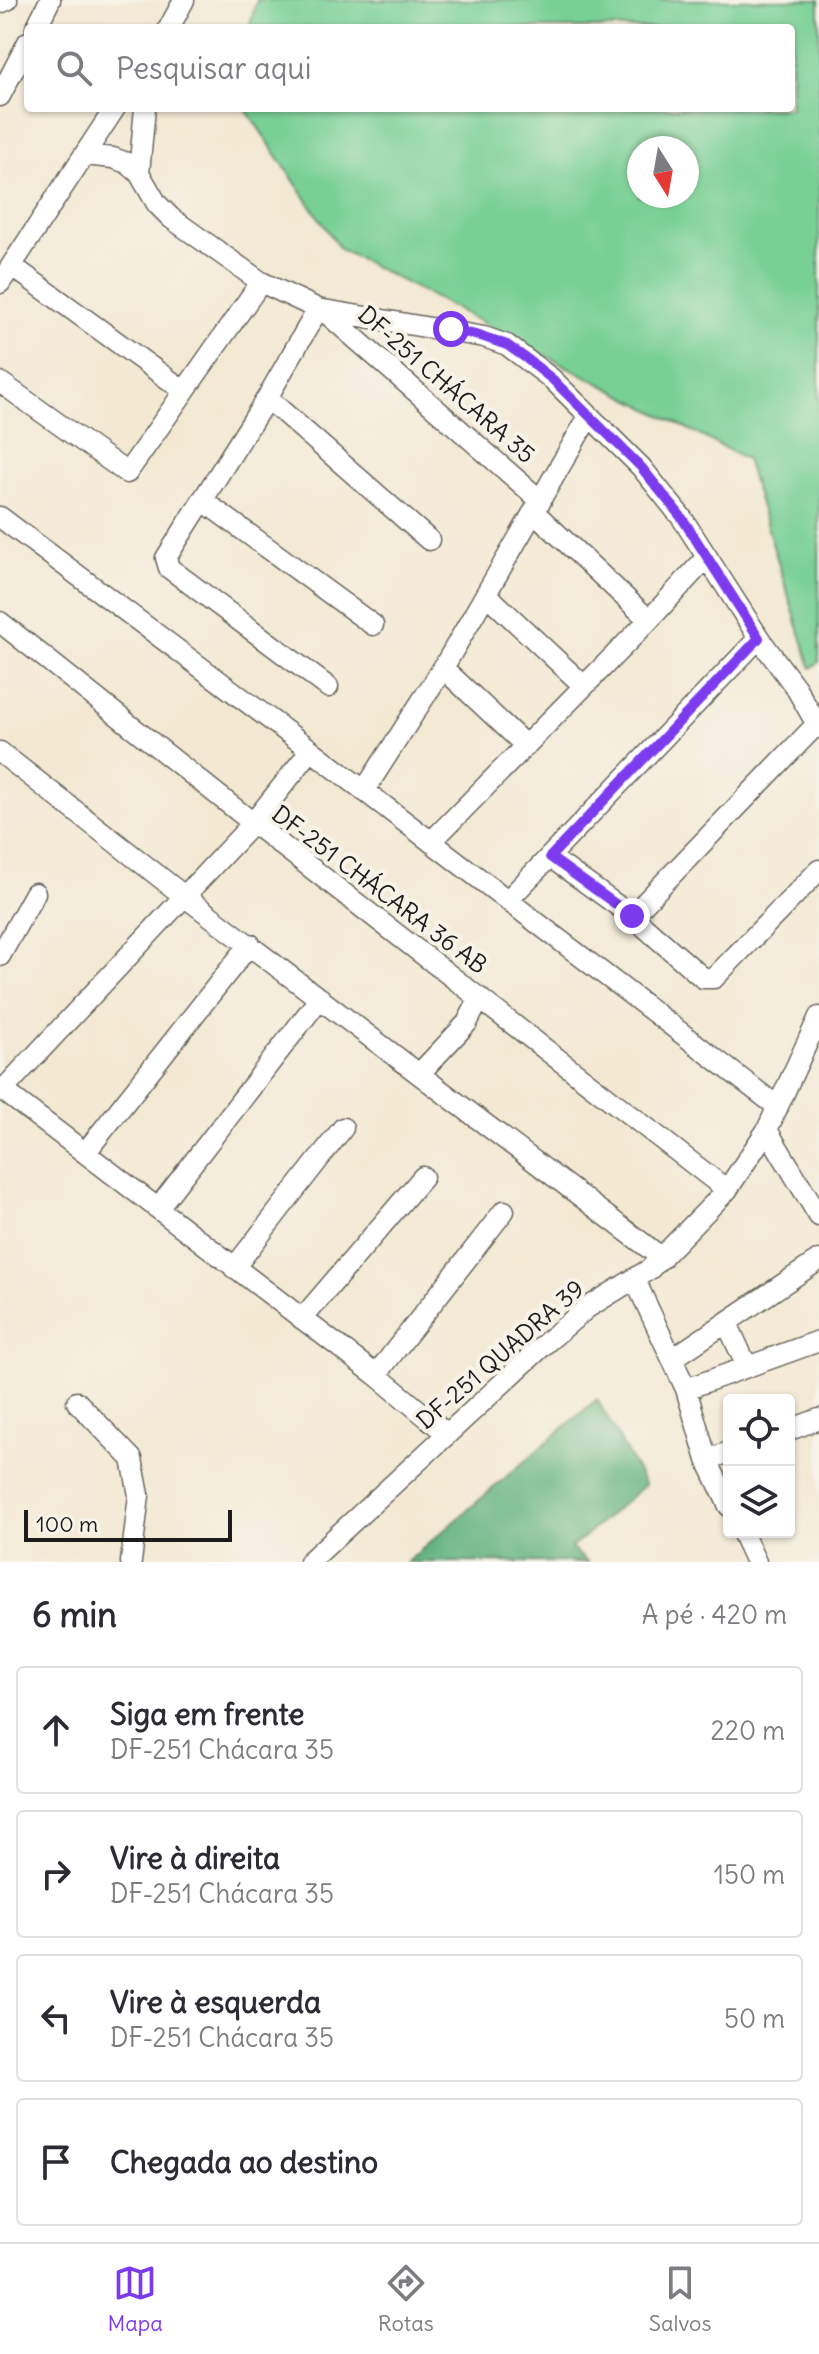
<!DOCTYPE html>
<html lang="pt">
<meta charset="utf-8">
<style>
:root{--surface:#fff;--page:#f2f2f3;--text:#2b2b33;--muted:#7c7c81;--line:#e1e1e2;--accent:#7c3aed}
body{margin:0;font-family:Delius,sans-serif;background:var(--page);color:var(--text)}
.controls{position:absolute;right:24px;bottom:24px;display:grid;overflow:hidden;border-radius:8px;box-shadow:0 2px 6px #0004}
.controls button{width:72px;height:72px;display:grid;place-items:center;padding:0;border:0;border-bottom:2px solid var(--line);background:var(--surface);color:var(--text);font:40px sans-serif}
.compass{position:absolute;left:627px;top:136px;width:72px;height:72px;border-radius:50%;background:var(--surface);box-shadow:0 2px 6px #0004;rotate:169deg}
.scale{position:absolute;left:24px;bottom:20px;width:208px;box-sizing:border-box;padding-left:8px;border:4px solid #1c1c1c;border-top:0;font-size:22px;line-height:28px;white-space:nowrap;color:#1c1c1c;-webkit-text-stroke:6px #f7f3e8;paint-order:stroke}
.stop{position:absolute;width:24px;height:24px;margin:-18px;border:6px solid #7c3aed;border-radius:50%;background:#fff}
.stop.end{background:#7c3aed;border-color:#fff;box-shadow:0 2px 8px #0008}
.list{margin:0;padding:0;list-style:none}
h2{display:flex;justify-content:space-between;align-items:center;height:104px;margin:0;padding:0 32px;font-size:34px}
h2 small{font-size:26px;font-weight:400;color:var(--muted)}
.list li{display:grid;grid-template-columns:52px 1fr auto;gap:24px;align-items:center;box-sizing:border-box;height:128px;margin:0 16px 16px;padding:0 16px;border:2px solid var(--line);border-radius:8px}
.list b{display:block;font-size:30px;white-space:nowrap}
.list p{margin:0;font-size:26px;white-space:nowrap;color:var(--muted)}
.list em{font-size:26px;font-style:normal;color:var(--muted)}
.icon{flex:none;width:44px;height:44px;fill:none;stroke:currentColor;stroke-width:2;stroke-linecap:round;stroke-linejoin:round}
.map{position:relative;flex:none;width:819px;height:1562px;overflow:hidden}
.search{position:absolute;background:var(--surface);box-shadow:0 2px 6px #0004;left:24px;right:24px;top:24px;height:88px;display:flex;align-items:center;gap:20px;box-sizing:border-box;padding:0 28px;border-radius:8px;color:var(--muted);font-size:30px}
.sheet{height:680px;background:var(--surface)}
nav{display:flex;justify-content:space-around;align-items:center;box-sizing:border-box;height:112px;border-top:2px solid var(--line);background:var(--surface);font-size:22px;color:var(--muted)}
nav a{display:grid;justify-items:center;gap:4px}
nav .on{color:var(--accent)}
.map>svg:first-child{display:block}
.green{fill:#79d095;stroke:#4a7658;stroke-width:2;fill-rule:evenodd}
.forest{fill:#62b27e;stroke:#3f674d;stroke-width:2}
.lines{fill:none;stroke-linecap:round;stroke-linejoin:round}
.minor-casing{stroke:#67645c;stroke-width:23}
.minor{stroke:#fff;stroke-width:20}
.route{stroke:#7c3aed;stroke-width:10}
.labels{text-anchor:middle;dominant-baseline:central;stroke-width:8;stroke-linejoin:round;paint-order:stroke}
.street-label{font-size:24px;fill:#1c1c1c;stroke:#f7f3e8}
</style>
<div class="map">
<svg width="819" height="1562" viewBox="0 0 819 1562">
<rect width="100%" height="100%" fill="#f7f3e8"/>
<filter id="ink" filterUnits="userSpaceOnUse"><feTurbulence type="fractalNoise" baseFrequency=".0125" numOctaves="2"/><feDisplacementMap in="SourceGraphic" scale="16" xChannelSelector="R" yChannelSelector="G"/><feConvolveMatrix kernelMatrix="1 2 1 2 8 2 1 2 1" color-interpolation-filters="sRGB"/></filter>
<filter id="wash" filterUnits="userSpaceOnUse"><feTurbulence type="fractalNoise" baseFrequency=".006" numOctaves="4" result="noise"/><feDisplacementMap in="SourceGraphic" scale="32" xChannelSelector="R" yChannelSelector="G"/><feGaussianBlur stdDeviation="1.8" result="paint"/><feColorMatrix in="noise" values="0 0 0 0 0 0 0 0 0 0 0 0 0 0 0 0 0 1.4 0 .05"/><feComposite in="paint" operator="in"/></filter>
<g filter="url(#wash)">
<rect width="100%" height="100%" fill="#f3e9d3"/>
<path class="green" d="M 257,0 L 819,0 L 819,662 L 811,668 L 746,459 L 340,249 L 245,108 L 791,108 L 791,28 L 249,28 ZM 639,148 L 687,148 L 687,196 L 639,196 Z"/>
<path class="forest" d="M 597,1399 L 645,1485 L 571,1548 L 587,1562 L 407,1562 Z"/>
</g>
<g filter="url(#ink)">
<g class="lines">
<g class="minor-casing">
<path id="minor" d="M 0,3 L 7,0
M 36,28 L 50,0
M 169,28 L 184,0
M 0,96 L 28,42
M 84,155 L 113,158 L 127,163 L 139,173 L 157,204 L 171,218 L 261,282 L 318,309 L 484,337 L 507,345 L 552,379 L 641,467 L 682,518 L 759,638 L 796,688 L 819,728
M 139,173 L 145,108
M 12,266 L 183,390
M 0,283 L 115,108
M 318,309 L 267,398 L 166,558 L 169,568 L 328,687
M 324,311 L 541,501
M 0,382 L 127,473 L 261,282
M 267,398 L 429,540
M 202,500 L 373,625
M 534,512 L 649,620
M 0,517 L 311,750 L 778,1107
M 486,594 L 584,686
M 0,622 L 253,823 L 727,1190
M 443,668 L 526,746
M 0,752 L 184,896 L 662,1258
M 364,791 L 443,668 L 589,416
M 431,842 L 649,620 L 707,557
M 550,857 L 632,916 L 703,978 L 714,978 L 819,870
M 508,900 L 759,638
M 632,916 L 817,724
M 0,956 L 35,893
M 419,1074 L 467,1023 L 480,998
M 0,1088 L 376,1375 L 446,1433
M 3,1090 L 253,823 L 311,750
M 767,1130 L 819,1216
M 85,1153 L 250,944
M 158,1208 L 320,998
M 234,1268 L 343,1128
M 635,1280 L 686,1389 L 707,1460 L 729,1506
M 302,1319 L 423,1177
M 727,1323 L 747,1367
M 672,1359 L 819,1260
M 376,1375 L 504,1211
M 686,1389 L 819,1341
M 77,1402 L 132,1459 L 139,1495 L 131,1562
M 789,1430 L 819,1419
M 707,1460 L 729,1452
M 742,1532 L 756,1562
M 309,1562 L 548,1341 L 587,1308 L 650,1269 L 727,1190 L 767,1130 L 819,1017"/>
</g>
<use href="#minor" class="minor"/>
</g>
</g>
<g class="lines" filter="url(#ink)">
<path class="route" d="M 451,329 L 484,337 L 507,345 L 527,359 L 552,379 L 641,467 L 682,518 L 759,638 L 550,857 L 632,916"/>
</g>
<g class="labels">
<g class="street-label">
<text transform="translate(447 384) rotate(41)">DF-251 CHÁCARA 35</text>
<text transform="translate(380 889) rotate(37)">DF-251 CHÁCARA 36 AB</text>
<text transform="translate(500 1354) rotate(-41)">DF-251 QUADRA 39</text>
</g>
</g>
</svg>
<div class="controls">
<button><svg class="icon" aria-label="locate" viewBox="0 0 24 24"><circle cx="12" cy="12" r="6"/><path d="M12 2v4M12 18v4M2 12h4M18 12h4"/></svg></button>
<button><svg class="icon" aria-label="layers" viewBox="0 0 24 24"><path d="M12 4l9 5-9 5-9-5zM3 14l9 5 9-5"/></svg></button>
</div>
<svg class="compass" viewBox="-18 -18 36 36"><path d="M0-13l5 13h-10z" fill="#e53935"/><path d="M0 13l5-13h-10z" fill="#7c7c81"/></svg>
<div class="scale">100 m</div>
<div class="stop" style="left:451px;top:329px"></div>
<div class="stop end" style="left:632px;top:916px"></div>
<div class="search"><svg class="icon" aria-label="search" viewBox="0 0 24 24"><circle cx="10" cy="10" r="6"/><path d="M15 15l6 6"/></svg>Pesquisar aqui</div>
</div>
<section class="sheet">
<h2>6 min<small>A pé · 420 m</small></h2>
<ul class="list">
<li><svg class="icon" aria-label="ahead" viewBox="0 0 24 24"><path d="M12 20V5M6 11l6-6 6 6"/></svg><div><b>Siga em frente</b><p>DF-251 Chácara 35</p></div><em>220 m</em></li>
<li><svg class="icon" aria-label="right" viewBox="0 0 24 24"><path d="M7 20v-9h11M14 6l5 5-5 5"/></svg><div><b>Vire à direita</b><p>DF-251 Chácara 35</p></div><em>150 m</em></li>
<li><svg class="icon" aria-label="left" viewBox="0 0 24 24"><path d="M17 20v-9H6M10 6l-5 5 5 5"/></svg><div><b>Vire à esquerda</b><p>DF-251 Chácara 35</p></div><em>50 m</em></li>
<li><svg class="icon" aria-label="arrive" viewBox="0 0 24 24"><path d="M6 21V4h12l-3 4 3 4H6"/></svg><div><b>Chegada ao destino</b></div></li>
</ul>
</section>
<nav>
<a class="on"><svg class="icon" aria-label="map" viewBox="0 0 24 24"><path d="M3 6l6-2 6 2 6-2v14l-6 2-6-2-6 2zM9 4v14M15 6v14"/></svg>Mapa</a>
<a><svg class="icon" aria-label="directions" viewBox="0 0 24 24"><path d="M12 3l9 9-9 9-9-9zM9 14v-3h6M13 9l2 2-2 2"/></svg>Rotas</a>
<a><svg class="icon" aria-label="saved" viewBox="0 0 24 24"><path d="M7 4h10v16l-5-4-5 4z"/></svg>Salvos</a>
</nav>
